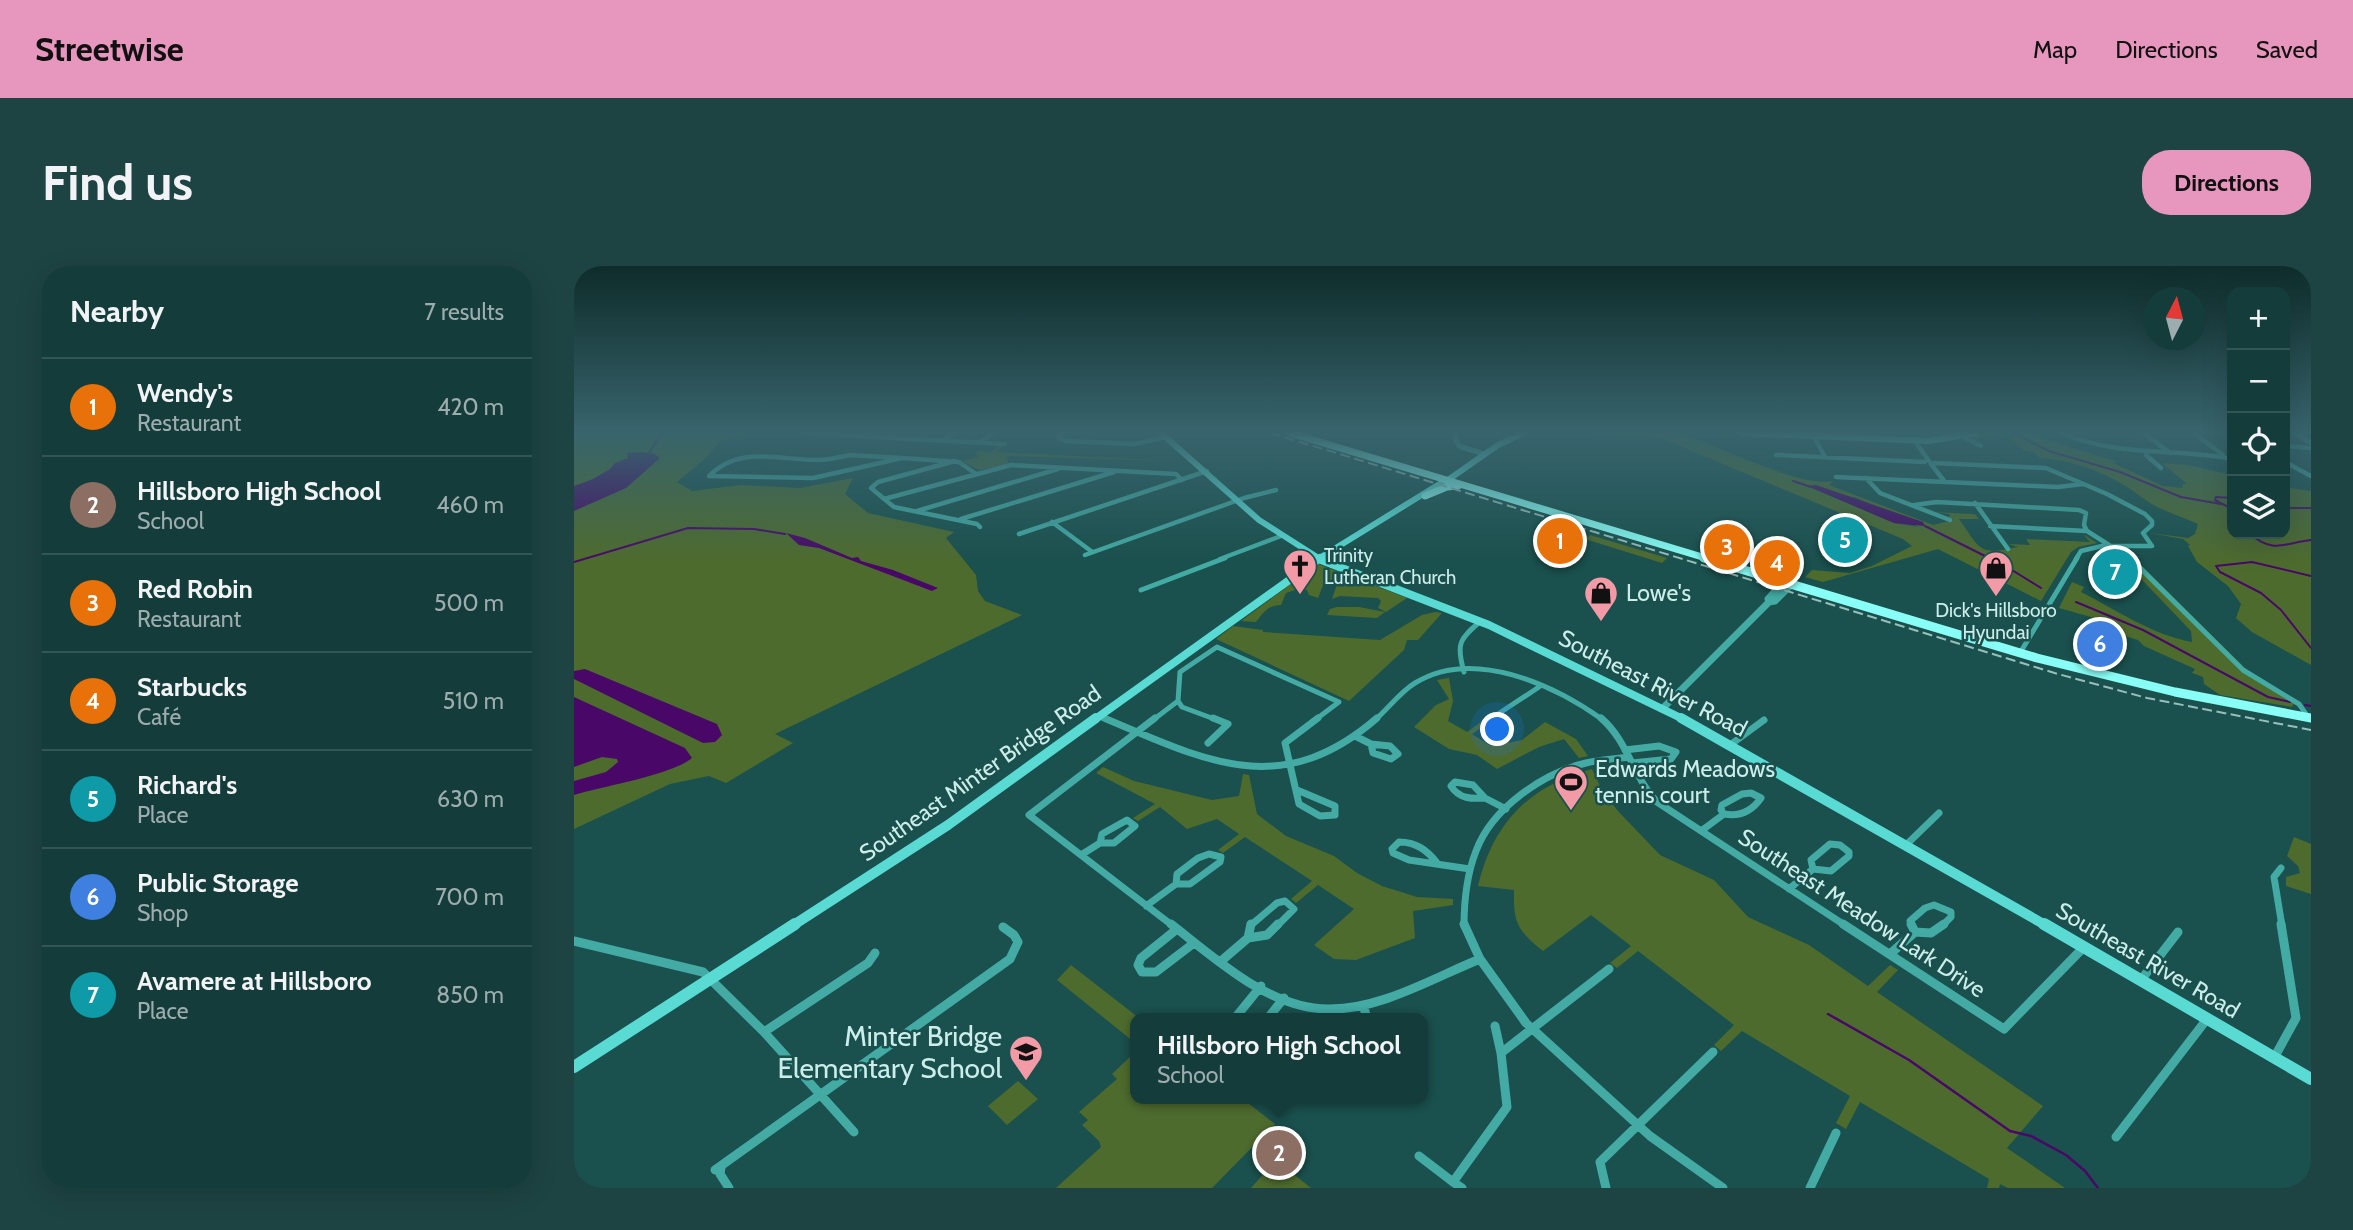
<!DOCTYPE html>
<meta charset="utf-8">
<style>
:root{--surface:#143c3a;--page:#1d4342;--text:#f1f3f6;--muted:#9dadaf;--line:#335654;--accent:#e797bd}
body{margin:0;font-family:Cabin,sans-serif;background:var(--page);color:var(--text)}
.controls{position:absolute;right:21px;top:21px;display:grid;overflow:hidden;border-radius:14px;box-shadow:0 7px 28px #0002}
.controls button{width:63px;height:63px;display:grid;place-items:center;padding:0;border:0;border-bottom:2px solid var(--line);background:var(--surface);color:var(--text);font:35px sans-serif}
.compass{position:absolute;left:1569px;top:21px;width:63px;height:63px;border-radius:50%;background:var(--surface);box-shadow:0 7px 28px #0002;rotate:6deg}
.you{position:absolute;left:924px;top:464px;width:24px;height:24px;margin:-18px;border:5px solid #fff;border-radius:50%;background:#1a73e8;box-shadow:0 0 0 10px #1a73e833}
.badge{display:grid;place-items:center;width:46px;height:46px;border-radius:50%;background:var(--accent);color:#fff;font-size:23px;font-weight:700}
.pin{position:absolute;translate:-50% -50%;border:4px solid #fff;box-shadow:0 2px 7px #0006}
.popup{position:absolute;left:556px;top:747px;width:298px;height:91px;box-sizing:border-box;display:grid;place-content:center;border-radius:14px;background:var(--surface);filter:drop-shadow(0 2px 5px #0005);font-size:23px;white-space:nowrap;color:var(--muted)}
.popup b{font-size:26px;color:var(--text)}
.popup::after{content:'';position:absolute;left:50%;top:100%;margin-left:-14px;border:14px solid transparent;border-top-color:var(--surface)}
.list{margin:0;padding:0;list-style:none}
h2{display:flex;justify-content:space-between;align-items:center;height:91px;margin:0;padding:0 28px;font-size:30px}
h2 small{font-size:23px;font-weight:400;color:var(--muted)}
.list li{display:grid;grid-template-columns:46px 1fr auto;gap:21px;align-items:center;box-sizing:border-box;height:98px;padding:0 28px;border-top:2px solid var(--line)}
.list b{display:block;font-size:26px;white-space:nowrap}
.list p{margin:0;font-size:23px;white-space:nowrap;color:var(--muted)}
.list em{font-size:23px;font-style:normal;color:var(--muted)}
.icon{flex:none;width:38px;height:38px;fill:none;stroke:currentColor;stroke-width:2;stroke-linecap:round;stroke-linejoin:round}
.map{position:relative;flex:none;width:1737px;height:922px;overflow:hidden;border-radius:28px}
header{display:flex;align-items:center;gap:42px;box-sizing:border-box;height:98px;padding:0 35px;background:var(--accent);color:#111}
header strong{font-size:33px}
nav{display:flex;gap:38px;margin-inline-start:auto;font-size:24px}
.intro{display:flex;align-items:center;justify-content:space-between;box-sizing:border-box;height:168px;padding:0 42px}
h1{margin:0;font-size:49px}
.button{padding:18px 32px;border-radius:28px;background:var(--accent);color:#111;font-size:24px;font-weight:700}
main{display:flex;gap:42px;padding:0 42px}
aside{flex:1;background:var(--surface);border-radius:28px;box-shadow:0 7px 28px #0002}
.map>svg:first-child{display:block}
.green{fill:#4e6b2e;fill-rule:evenodd}
.water{fill:#490868}
.lines{fill:none;stroke-linecap:round;stroke-linejoin:round}
.stream-far1{stroke:#490868;stroke-width:2}
.stream{stroke:#490868;stroke-width:2.5}
.minor-far3{stroke:#43aaa4;stroke-width:4.5}
.minor-far2{stroke:#43aaa4;stroke-width:5}
.minor-far1{stroke:#43aaa4;stroke-width:7}
.minor{stroke:#43aaa4;stroke-width:9}
.tertiary-far1{stroke:#43aaa4;stroke-width:5}
.tertiary{stroke:#43aaa4;stroke-width:7}
.secondary-far3{stroke:#59dbd4;stroke-width:6}
.secondary-far2{stroke:#59dbd4;stroke-width:8}
.secondary-far1{stroke:#59dbd4;stroke-width:10}
.secondary{stroke:#59dbd4;stroke-width:12}
.primary-far1{stroke:#89fef6;stroke-width:7}
.primary{stroke:#89fef6;stroke-width:9}
.rail{stroke:#97bfbc;stroke-width:2;stroke-dasharray:10 4.5;stroke-linecap:butt}
.labels{text-anchor:middle;dominant-baseline:central;stroke-width:5;stroke-linejoin:round;paint-order:stroke}
.far-poi-label{font-size:19px;fill:#cceeeb;stroke:#1a504d;text-anchor:start}
.poi-label{font-size:23px;fill:#cceeeb;stroke:#1a504d;text-anchor:start}
.street-label{font-size:23px;fill:#cceeeb;stroke:#1a504d}
.near-poi-label{font-size:28px;fill:#cceeeb;stroke:#1a504d;text-anchor:end}
</style>
<header>
<strong>Streetwise</strong>
<nav><a>Map</a><a>Directions</a><a>Saved</a></nav>
</header>
<div class="intro"><h1>Find us</h1><a class="button">Directions</a></div>
<main>
<aside>
<h2>Nearby<small>7 results</small></h2>
<ul class="list">
<li><span class="badge" style="background:#e8710a">1</span><div><b>Wendy's</b><p>Restaurant</p></div><em>420 m</em></li>
<li><span class="badge" style="background:#8d6e63">2</span><div><b>Hillsboro High School</b><p>School</p></div><em>460 m</em></li>
<li><span class="badge" style="background:#e8710a">3</span><div><b>Red Robin</b><p>Restaurant</p></div><em>500 m</em></li>
<li><span class="badge" style="background:#e8710a">4</span><div><b>Starbucks</b><p>Café</p></div><em>510 m</em></li>
<li><span class="badge" style="background:#0f9aa8">5</span><div><b>Richard's</b><p>Place</p></div><em>630 m</em></li>
<li><span class="badge" style="background:#3f7fe0">6</span><div><b>Public Storage</b><p>Shop</p></div><em>700 m</em></li>
<li><span class="badge" style="background:#0f9aa8">7</span><div><b>Avamere at Hillsboro</b><p>Place</p></div><em>850 m</em></li>
</ul>
</aside>
<div class="map">
<svg width="1737" height="922" viewBox="0 0 1737 922">
<rect width="100%" height="100%" fill="#1a504d"/>
<path class="green" d="M 0,167 L 170,167 L 160,172 L 147,174 L 134,190 L 103,216 L 118,225 L 167,219 L 226,222 L 279,212 L 271,228 L 294,247 L 380,266 L 372,272 L 402,309 L 404,325 L 411,335 L 448,349 L 201,468 L 219,477 L 152,517 L 135,510 L 96,518 L 0,563 Z
M 1019,167 C 1042,167 1086,162 1106,168 C 1145,179 1225,222 1259,215 L 1255,219 L 1359,259 L 1379,254 L 1375,251 L 1376,248 L 1358,246 L 1401,248 L 1405,253 L 1385,253 C 1408,286 1405,289 1444,281 L 1434,278 L 1456,279 L 1452,273 L 1516,276 L 1509,268 L 1523,277 L 1504,281 L 1497,286 L 1467,335 L 1364,283 L 1249,316 L 1231,311 L 1238,304 L 1276,307 L 1298,300 L 1338,280 L 1329,273 L 1084,171 ZM 1234,220 L 1283,232 L 1345,261 L 1320,257 Z
M 1411,167 L 1451,167 L 1544,196 L 1537,196 L 1589,220 L 1609,222 L 1608,219 L 1612,217 L 1588,197 L 1614,199 L 1658,209 L 1658,268 L 1711,268 L 1711,221 L 1737,225 L 1737,399 L 1678,366 L 1662,352 L 1667,338 L 1654,320 L 1623,296 L 1614,280 L 1616,279 L 1609,273 L 1576,267 L 1614,272 L 1621,268 L 1624,258 C 1607,250 1585,244 1570,233 C 1541,210 1503,194 1466,192 L 1459,186 L 1449,184 L 1432,167 L 1398,172 Z
M 426,179 L 430,179 L 423,186 L 597,195 L 433,190 L 434,198 L 405,204 L 388,195 L 405,191 L 401,188 L 405,185 L 417,186 Z
M 1016,269 L 1093,292 L 1088,297 L 1011,273 Z
M 1547,292 L 1561,293 L 1682,413 L 1721,435 L 1718,441 L 1646,429 L 1630,418 L 1629,411 L 1618,407 L 1621,403 L 1570,380 L 1564,374 L 1528,363 L 1531,355 L 1485,342 L 1498,316 L 1510,321 L 1507,326 C 1543,344 1578,369 1618,376 L 1617,365 Z
M 744,298 L 833,332 L 812,346 L 804,342 L 807,335 L 804,332 L 766,330 L 758,333 L 763,318 L 750,317 L 744,332 L 735,329 L 733,324 L 721,324 L 712,327 L 707,339 C 694,339 690,346 682,356 L 667,355 Z
M 763,341 L 785,341 L 811,346 L 803,352 L 753,349 L 756,343 Z
M 861,346 L 868,347 L 844,374 L 833,374 L 830,384 L 775,435 L 642,373 L 659,360 L 689,364 L 689,366 L 806,374 L 848,349 Z
M 875,412 L 879,435 L 874,455 L 893,466 L 911,453 L 916,456 L 898,468 L 917,480 L 948,474 L 971,456 L 1002,473 L 1014,490 L 1005,492 L 990,473 L 965,481 L 923,503 L 903,489 L 875,483 L 840,461 L 862,439 L 875,433 L 863,414 Z
M 529,501 L 560,515 L 638,534 L 665,530 L 669,508 L 675,509 L 683,548 L 712,570 L 760,590 L 783,607 L 808,620 L 843,631 L 879,633 L 879,639 L 839,645 L 841,672 L 782,694 L 760,693 L 740,679 L 780,643 L 744,619 L 722,637 L 717,633 L 738,615 L 671,571 L 649,587 L 644,584 L 665,568 L 643,553 L 613,563 L 586,541 L 564,555 L 559,552 L 581,538 L 522,507 Z
M 1018,503 L 1026,520 L 1043,544 L 1086,589 L 1140,614 L 1174,651 L 1235,679 L 1294,720 L 1316,699 L 1324,704 L 1303,726 L 1469,840 L 1433,882 L 1491,922 L 1434,922 L 1426,918 L 1425,922 L 1413,922 L 1415,913 L 1286,836 L 1272,863 L 1262,857 L 1276,830 L 1168,765 L 1147,785 L 1140,779 L 1160,759 L 1064,685 L 1043,702 L 1036,697 L 1057,680 L 1017,649 L 969,685 C 944,665 939,657 940,624 L 904,620 C 919,557 955,520 1018,503 Z
M 1720,571 L 1737,578 L 1737,628 L 1712,620 L 1712,611 L 1726,607 L 1724,600 L 1713,590 Z
M 497,699 L 565,752 L 562,752 L 562,833 L 669,833 L 701,858 L 638,922 L 482,922 L 527,881 L 525,875 L 508,859 L 514,854 L 505,846 L 543,813 L 538,808 L 558,789 L 560,776 L 483,714 Z
M 444,815 L 464,833 L 433,859 L 414,840 Z
M 702,894 L 737,922 L 677,922 Z"/>
<path class="water" d="M 67,186 L 81,188 L 86,192 L 52,222 L 0,245 L 0,220 L 19,213 L 36,203 L 41,197 L 54,192 L 53,187 Z
M 1242,219 L 1349,256 L 1351,260 L 1320,257 L 1233,220 Z
M 212,267 L 231,272 L 278,292 L 284,291 L 287,295 L 319,304 L 364,322 L 358,325 L 245,282 L 225,279 Z
M 11,403 L 143,458 L 148,469 L 141,476 L 129,477 L 0,413 L 0,405 Z
M 0,431 L 111,482 L 118,492 C 98,509 29,520 0,529 L 0,515 L 32,506 L 44,496 L 43,493 L 28,491 L 0,501 Z"/>
<g class="lines">
<path class="stream-far1" d="M 1439,167 L 1475,185 L 1546,206 L 1607,231 L 1647,238
M 75,187 L 88,167
M 1219,215 L 1237,221
M 1658,232 L 1642,231 L 1641,234 L 1658,243
M 1711,242 L 1737,242
M 1351,260 L 1433,301 L 1467,322
M 1676,268 C 1700,288 1710,277 1737,274
M 0,296 L 114,262 L 180,263 L 211,268
M 1737,310 L 1678,296 L 1642,300 L 1646,306 L 1687,327 L 1707,344 L 1737,382
M 1502,336 L 1569,364 L 1694,431 L 1716,436
M 1731,439 L 1737,440"/>
<path class="stream" d="M 1254,748 L 1335,794 L 1436,865 L 1457,870 L 1492,889 L 1511,905 L 1524,922"/>
<path class="minor-far3" d="M 228,167 L 431,178
M 488,167 L 485,172 L 492,175 L 560,178 L 592,171
M 1238,167 L 1251,191
M 1487,167 C 1548,192 1596,181 1658,193
M 1570,167 L 1596,187
M 1620,167 L 1649,189
M 1721,167 L 1737,177
M 1390,171 L 1407,180
M 370,174 L 380,167
M 1340,174 L 1355,195
M 407,176 L 419,167
M 1711,180 L 1737,182
M 276,189 L 328,192 L 239,212 L 135,210 C 166,179 204,194 244,194 C 254,194 265,191 276,189 Z
M 1202,189 L 1351,196
M 1572,189 L 1587,202
M 328,192 L 385,196 L 402,208
M 381,195 L 304,216 L 297,222 L 320,241 L 403,258 L 406,261
M 1711,196 L 1737,210
M 1360,197 L 1472,202 L 1533,228 L 1571,248 L 1578,255 L 1578,259 L 1569,267 L 1578,280 L 1528,280 L 1507,285 L 1502,293
M 1357,198 L 1371,216
M 1262,211 L 1484,221 L 1509,218
M 1292,212 L 1306,227 L 1376,254
M 310,233 L 437,199 L 602,208 L 608,214
M 1401,237 L 1434,283
M 1340,239 L 1363,236 L 1505,244 L 1512,247 L 1510,259 L 1513,265 L 1557,293
M 343,245 L 484,203
M 387,253 L 540,206
M 478,256 L 517,285
M 1416,260 L 1513,265
M 445,268 L 633,205
M 511,289 L 670,232 L 702,224
M 646,293 L 707,270"/>
<path class="minor-far2" d="M 1555,292 L 1557,293
M 1562,298 L 1669,404 L 1725,438 L 1734,451
M 567,324 L 651,292
M 1446,387 L 1503,292
M 890,406 C 882,378 885,373 907,355
M 604,435 L 608,441 L 643,454
M 525,450 L 535,454
M 921,450 L 965,421
M 579,454 L 604,435 L 606,406 L 643,381 L 765,436 L 741,454
M 801,454 C 815,442 826,426 841,417 C 899,381 980,419 1029,454"/>
<path class="minor-far1" d="M 530,452 C 632,495 707,535 803,452
M 581,452 L 455,549 L 599,660
M 1027,452 C 1054,475 1059,511 1083,536 L 1272,660
M 781,470 L 797,478
M 634,477 L 654,458 L 639,452
M 797,478 L 816,480 L 824,488 L 817,493 L 799,487 Z
M 1156,479 L 1190,454
M 1051,484 L 1085,480 L 1102,486 L 1097,493 L 1058,497
M 881,516 L 899,519 L 911,532 C 898,533 885,533 877,520 Z
M 723,524 L 761,540 L 761,549 L 746,550 L 725,538 L 711,477 L 744,452
M 1177,527 L 1187,532 C 1178,545 1166,551 1150,548 L 1147,544 L 1148,539 L 1168,528 Z
M 911,532 L 932,543
M 553,554 L 561,560 L 540,577 L 526,577 L 528,568 Z
M 1127,565 L 1150,548
M 1256,578 L 1266,579 L 1275,586 L 1275,590 L 1257,605 L 1239,603 L 1237,594 Z
M 1333,578 L 1365,547
M 635,588 L 647,591 L 646,596 L 616,618 L 602,618 L 603,608 L 624,592 Z
M 507,589 L 526,577
M 863,597 C 853,584 842,576 825,576 L 818,583 L 819,587 L 835,594 L 896,603
M 1707,602 L 1700,611 L 1708,660
M 1215,623 L 1239,603
M 572,640 L 602,618
M 676,660 L 703,637 L 711,635 L 720,643 L 703,660
M 890,660 C 890,636 893,608 902,585 C 918,542 969,507 1012,497 C 1026,494 1041,493 1055,491
M 1338,660 L 1336,655 L 1351,642 L 1360,639 L 1377,646 L 1377,651 L 1368,660"/>
<path class="minor" d="M 597,658 C 641,692 695,743 754,743 C 806,744 859,712 906,693
M 890,658 L 906,693 L 952,757 L 1076,870 L 1149,922
M 1269,658 L 1430,763 L 1510,681
M 1337,658 L 1341,666
M 603,663 L 567,692 L 564,699 L 568,706 L 582,706 L 620,677
M 1341,666 L 1357,667 L 1370,658
M 674,672 L 677,658
M 674,672 L 693,669 L 704,658
M 0,675 L 129,706 L 190,766 L 280,866
M 1316,688 L 1341,666
M 646,696 L 674,672
M 1567,714 L 1604,666
M 789,739 L 793,752
M 661,752 L 687,720
M 694,752 L 710,732
M 921,760 L 927,787
M 190,766 L 294,697 L 301,687
M 1700,792 L 1722,752 L 1707,658
M 1542,871 L 1633,753
M 845,890 L 879,916
M 147,902 L 146,908 L 155,922
M 141,904 L 436,693 L 444,676 L 440,669 L 429,661
M 888,922 L 879,916 L 933,841 L 927,787 L 1035,703
M 1032,922 L 1026,896 L 1139,786
M 1236,922 L 1262,867"/>
<path class="tertiary-far1" d="M 882,167 L 881,173 L 885,180 L 910,188"/>
<path class="tertiary" d="M 1195,336 L 1194,333 L 1210,315
M 1088,443 L 1195,336 L 1201,335 L 1218,318"/>
<path class="secondary-far3" d="M 587,167 L 685,254 L 746,293
M 1167,167 L 1355,175 L 1402,167
M 871,216 L 924,179 L 950,167
M 744,293 L 872,214"/>
<path class="secondary-far2" d="M 742,292 L 915,359 L 1111,454
M 520,454 L 746,292"/>
<path class="secondary-far1" d="M 1107,452 L 1473,660
M 218,660 L 374,559 L 522,452"/>
<path class="secondary" d="M 1470,658 L 1737,813
M 0,801 L 221,658"/>
<path class="primary-far1" d="M 716,167 L 1135,293
M 851,230 L 873,221 L 884,220"/>
<path class="primary" d="M 1130,292 L 1463,392 L 1601,426 L 1737,452"/>
<path class="rail" d="M 697,167 L 1484,408 L 1573,432 L 1737,464"/>
</g>
<linearGradient id="sky" x2="0" y2="1"><stop stop-color="#0e2c2a"/><stop offset="0.56" stop-color="#38646d"/><stop offset="1" stop-color="#38646d" stop-opacity="0"/></linearGradient>
<rect width="1737" height="296" fill="url(#sky)"/>
<defs>
<g id="church-pin" transform="scale(1.75)"><path d="M0 17L-7.5 6A9.5 9.5 0 1 1 7.5 6Z" fill="#f39aa7" stroke="#1a504d"/><path d="M-1.2-6h2.4v3.5h3.3v2.4h-3.3V6h-2.4V-.1h-3.3v-2.4h3.3Z" fill="#111"/></g>
<g id="shop-pin" transform="scale(1.75)"><path d="M0 17L-7.5 6A9.5 9.5 0 1 1 7.5 6Z" fill="#f39aa7" stroke="#1a504d"/><path d="M-5-2.5h2.3a2.7 3.5 0 0 1 5.4 0H5L5.5 6h-11ZM-1.5-2.5h3a1.5 2.3 0 0 0-3 0Z" fill="#111"/></g>
<g id="stadium-pin" transform="scale(1.75)"><path d="M0 17L-7.5 6A9.5 9.5 0 1 1 7.5 6Z" fill="#f39aa7" stroke="#1a504d"/><path d="M0-5a6.5 5 0 1 0 0 10a6.5 5 0 1 0 0-10ZM-3.5-1.8h7v3.6h-7Z" fill="#111"/></g>
<g id="school-pin" transform="scale(1.75)"><path d="M0 17L-7.5 6A9.5 9.5 0 1 1 7.5 6Z" fill="#f39aa7" stroke="#1a504d"/><path d="M0-5L7-2L0 1L-7-2ZM-4 1L0 2.5L4 1V4Q0 6-4 4Z" fill="#111"/></g>
</defs>
<g fill-rule="evenodd">
<use href="#church-pin" x="726" y="300"/>
<use href="#shop-pin" x="1422" y="302"/>
<use href="#shop-pin" x="1027" y="327"/>
<use href="#stadium-pin" x="997" y="516"/>
<use href="#school-pin" x="452" y="786"/>
</g>
<g class="labels">
<g class="far-poi-label">
<text x="750" y="289">Trinity<tspan x="750" dy="22">Lutheran Church</tspan></text>
<text x="1422" y="344" text-anchor="middle">Dick's Hillsboro<tspan x="1422" dy="22">Hyundai</tspan></text>
</g>
<g class="poi-label">
<text x="1052" y="327">Lowe's</text>
<text x="1021" y="503">Edwards Meadows<tspan x="1021" dy="26">tennis court</tspan></text>
</g>
<g class="street-label">
<text transform="translate(1079 417) rotate(27)">Southeast River Road</text>
<text transform="translate(406 507) rotate(-35)">Southeast Minter Bridge Road</text>
<text transform="translate(1288 647) rotate(33)">Southeast Meadow Lark Drive</text>
<text transform="translate(1574 694) rotate(30)">Southeast River Road</text>
</g>
<g class="near-poi-label">
<text x="428" y="770">Minter Bridge<tspan x="428" dy="32">Elementary School</tspan></text>
</g>
</g>
</svg>
<div class="controls">
<button>+</button>
<button>−</button>
<button><svg class="icon" aria-label="locate" viewBox="0 0 24 24"><circle cx="12" cy="12" r="6"/><path d="M12 2v4M12 18v4M2 12h4M18 12h4"/></svg></button>
<button><svg class="icon" aria-label="layers" viewBox="0 0 24 24"><path d="M12 4l9 5-9 5-9-5zM3 14l9 5 9-5"/></svg></button>
</div>
<svg class="compass" viewBox="-18 -18 36 36"><path d="M0-13l5 13h-10z" fill="#e53935"/><path d="M0 13l5-13h-10z" fill="#9dadaf"/></svg>
<div class="you"></div>
<div class="pin badge" style="left:986px;top:275px;background:#e8710a">1</div>
<div class="pin badge" style="left:705px;top:887px;background:#8d6e63">2</div>
<div class="popup"><b>Hillsboro High School</b>School</div>
<div class="pin badge" style="left:1153px;top:281px;background:#e8710a">3</div>
<div class="pin badge" style="left:1203px;top:297px;background:#e8710a">4</div>
<div class="pin badge" style="left:1271px;top:274px;background:#0f9aa8">5</div>
<div class="pin badge" style="left:1526px;top:378px;background:#3f7fe0">6</div>
<div class="pin badge" style="left:1541px;top:306px;background:#0f9aa8">7</div>
</div>
</main>
